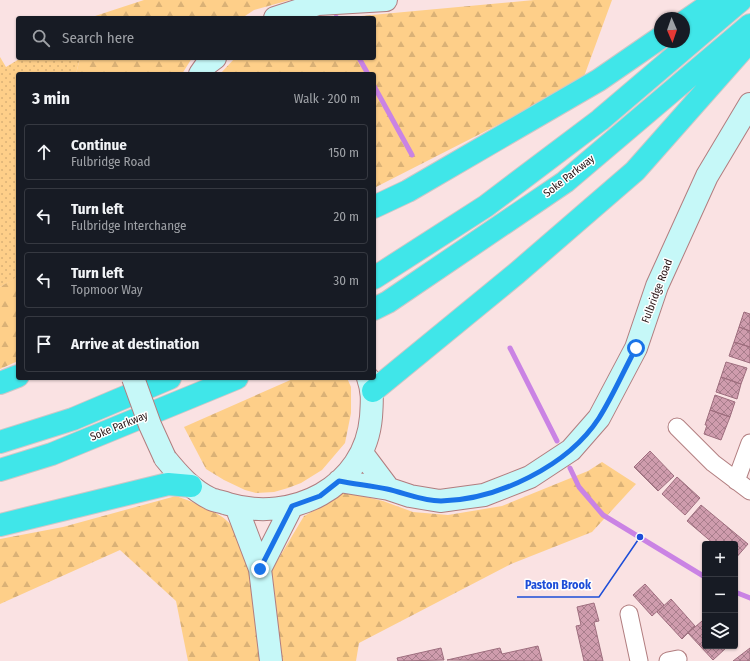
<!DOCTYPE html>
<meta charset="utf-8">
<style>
:root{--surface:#171b24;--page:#20242c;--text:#f1f3f6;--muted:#9ea1a6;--line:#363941}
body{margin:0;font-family:"Fira Sans Condensed",sans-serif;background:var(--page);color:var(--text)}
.controls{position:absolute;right:12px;bottom:12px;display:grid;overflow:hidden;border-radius:4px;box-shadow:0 1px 3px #0004}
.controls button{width:36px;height:36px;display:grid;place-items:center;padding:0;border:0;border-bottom:1px solid var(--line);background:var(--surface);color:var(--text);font:20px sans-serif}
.compass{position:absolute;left:654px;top:12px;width:36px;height:36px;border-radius:50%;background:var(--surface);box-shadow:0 1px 3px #0004;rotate:178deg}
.stop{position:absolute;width:12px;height:12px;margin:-9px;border:3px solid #1a73e8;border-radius:50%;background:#fff}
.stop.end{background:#1a73e8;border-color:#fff;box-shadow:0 1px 4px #0008}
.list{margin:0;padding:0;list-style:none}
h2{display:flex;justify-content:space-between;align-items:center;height:52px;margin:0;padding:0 16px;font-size:17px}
h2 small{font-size:13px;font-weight:400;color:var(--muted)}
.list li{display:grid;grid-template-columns:26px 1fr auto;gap:12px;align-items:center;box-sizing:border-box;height:56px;margin:0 8px 8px;padding:0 8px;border:1px solid var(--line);border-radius:4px}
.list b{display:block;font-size:15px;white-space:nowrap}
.list p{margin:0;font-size:13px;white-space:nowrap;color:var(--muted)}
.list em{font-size:13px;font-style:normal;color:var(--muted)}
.icon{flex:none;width:22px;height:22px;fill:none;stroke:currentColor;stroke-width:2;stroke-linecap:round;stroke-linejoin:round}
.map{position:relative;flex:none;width:750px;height:661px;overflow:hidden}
.search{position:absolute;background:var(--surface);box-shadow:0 1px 3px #0004;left:16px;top:16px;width:360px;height:44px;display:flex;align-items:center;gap:10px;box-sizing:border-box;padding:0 14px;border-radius:4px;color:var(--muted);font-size:15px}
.panel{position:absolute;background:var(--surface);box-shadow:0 1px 3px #0004;left:16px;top:72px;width:360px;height:308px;border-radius:4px}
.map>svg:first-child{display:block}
.grass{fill:url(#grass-dots)}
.forest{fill:url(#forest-firs)}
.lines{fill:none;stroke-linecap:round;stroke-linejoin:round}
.stream{stroke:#ca83e4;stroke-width:5}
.building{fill:url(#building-cross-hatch);stroke:#9e6e7e}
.street-casing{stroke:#b17d7f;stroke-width:19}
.secondary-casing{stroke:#b17d7f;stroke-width:24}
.highway-casing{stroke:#ccc7c7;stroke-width:24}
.street{stroke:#fff;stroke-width:17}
.secondary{stroke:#c6f8f8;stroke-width:22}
.highway{stroke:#40e6e9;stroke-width:22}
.secondary-bridge-casing{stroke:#b17d7f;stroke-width:24;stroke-linecap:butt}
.secondary-bridge{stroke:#c6f8f8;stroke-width:22}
.route{stroke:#1a73e8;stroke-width:5}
.labels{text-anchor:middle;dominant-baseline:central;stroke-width:3;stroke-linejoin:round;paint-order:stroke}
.street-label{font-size:11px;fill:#2a1617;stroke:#fff}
.leader{fill:none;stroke:#1d4ed8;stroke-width:1.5}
.callout-dot{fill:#1d4ed8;stroke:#fff;stroke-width:1.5}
.callout-label{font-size:12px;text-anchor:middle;font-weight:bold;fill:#1d4ed8;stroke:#fff;stroke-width:3;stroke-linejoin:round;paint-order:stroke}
</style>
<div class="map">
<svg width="750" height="661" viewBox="0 0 750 661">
<defs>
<pattern id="grass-dots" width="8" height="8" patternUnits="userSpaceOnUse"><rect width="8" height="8" fill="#fecf89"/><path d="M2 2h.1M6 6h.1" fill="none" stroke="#dab176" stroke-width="1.8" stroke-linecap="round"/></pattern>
<pattern id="forest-firs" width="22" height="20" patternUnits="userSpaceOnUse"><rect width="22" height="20" fill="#fecf89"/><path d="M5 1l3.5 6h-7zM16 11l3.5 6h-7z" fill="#dab176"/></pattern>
<pattern id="building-cross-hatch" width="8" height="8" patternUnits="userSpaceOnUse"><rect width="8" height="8" fill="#cf9cad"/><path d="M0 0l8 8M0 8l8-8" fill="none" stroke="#a87e8c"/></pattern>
</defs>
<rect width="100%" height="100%" fill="#fae2e3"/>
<path class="grass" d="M 0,57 L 6,67 L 21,58 L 80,58 L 76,74 L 18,74 L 18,273 L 16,278 L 0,287 Z"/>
<path class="forest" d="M 144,0 L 290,0 L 254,10 L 242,18 L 89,18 Z
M 534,0 L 612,0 L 582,82 L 374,188 L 374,74 L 220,74 L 235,58 L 374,58 L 374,18 L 339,18 Z
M 80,58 L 192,58 L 182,74 L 76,74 Z
M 18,273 L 18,361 L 0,369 L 0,287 L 15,278 Z
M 295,378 L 347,378 L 351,387 L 351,413 L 345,443 L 322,470 L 301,483 L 288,488 L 274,492 L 256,493 L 245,490 L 224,480 L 206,469 L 184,427 Z
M 602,462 L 636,484 L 592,532 L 511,564 L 359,643 L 356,661 L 282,661 L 270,573 L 304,516 L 332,501 L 345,492 L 383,501 L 413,512 L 448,515 L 502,506 L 588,471 Z
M 176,496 C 190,501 222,513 230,524 C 257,560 256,618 260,661 L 188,661 L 176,601 L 120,550 L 0,604 L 0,539 L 63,527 Z"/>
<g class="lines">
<path class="stream" d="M 336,17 L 337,18
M 359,58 L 368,74
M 374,86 L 412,155
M 510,348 L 557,441
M 570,468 L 579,487 L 603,515 L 705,577
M 735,592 L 750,598"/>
</g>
<path class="building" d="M 744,312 L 750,314 L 750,331 L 739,327 Z
M 739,327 L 750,331 L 750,347 L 734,342 Z
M 734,342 L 750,347 L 750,363 L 729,356 Z
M 726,362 L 747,368 L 741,384 L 721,377 Z
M 721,377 L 741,384 L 737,399 L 716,392 Z
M 715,395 L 735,402 L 730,417 L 710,410 Z
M 710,410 L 730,417 L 721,440 L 704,434 L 707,425 L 705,425 Z
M 650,451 L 674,476 L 658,491 L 634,467 Z
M 677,477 L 700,498 L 685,515 L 662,494 Z
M 701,505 L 748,544 L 735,559 L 735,544 L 714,544 L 687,521 Z
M 645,584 L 664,605 L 652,616 L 633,595 Z
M 671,599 L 695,626 L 682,639 L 657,612 Z
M 594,603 L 599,621 L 594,622 L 603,661 L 584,661 L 576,626 L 581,625 L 577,607 Z
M 702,621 L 705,625 L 705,646 L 724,646 L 726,648 L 713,660 L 688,633 Z
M 538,646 L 542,661 L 447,660 L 500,648 L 502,654 Z
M 441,648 L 444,660 L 398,661 L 397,658 Z
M 750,648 L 750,661 L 733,661 Z"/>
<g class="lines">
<g class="street-casing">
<path id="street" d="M 677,427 L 713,463 L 750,491
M 736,481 L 750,443
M 629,614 L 639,661
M 668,661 L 678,659"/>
</g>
<g class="secondary-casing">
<path id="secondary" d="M 275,18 L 318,4 L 386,0
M 200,74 L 207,64 L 215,58
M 362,453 L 389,489
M 165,458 C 178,474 192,490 211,499 C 216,501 223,502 228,504 C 292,523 365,488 371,417 C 372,402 373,392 368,378
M 339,481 L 389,489 L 410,496 L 440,501 L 484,495 L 530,477 L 571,450 L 599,418 L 636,348 L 657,286 L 707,176 L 750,104
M 236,506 L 260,569 L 271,661
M 260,569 L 292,506"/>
</g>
<g class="highway-casing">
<path id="highway" d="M 684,22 L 716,0
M 374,207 L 408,191 L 599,80 L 660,38
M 374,278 L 486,206 L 600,120 L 741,0
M 374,309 L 388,302 L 565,182 L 750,25
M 0,383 L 18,376
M 373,391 L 517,273 L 635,171 L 750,41
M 0,442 L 73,419 L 170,378
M 0,470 L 52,454 L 237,378
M 0,525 L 168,484 L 191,486"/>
</g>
<use href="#street" class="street"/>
<use href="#secondary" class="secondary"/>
<use href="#highway" class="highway"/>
<g class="secondary-bridge-casing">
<path id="secondary-bridge" d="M 133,378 L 150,425 L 165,458"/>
</g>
<use href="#secondary-bridge" class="secondary-bridge"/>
</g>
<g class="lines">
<path class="route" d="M 260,569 L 292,506 L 320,496 L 339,481 C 355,484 372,486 387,489 C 405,493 422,501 441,501 C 497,500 568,466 599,418 C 613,396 624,370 636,348"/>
</g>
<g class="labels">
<g class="street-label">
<text transform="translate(569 176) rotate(-38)">Soke Parkway</text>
<text transform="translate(657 291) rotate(-69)">Fulbridge Road</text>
<text transform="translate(119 426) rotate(-22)">Soke Parkway</text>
</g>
</g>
<path class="leader" d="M640 537L599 597H517"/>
<circle class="callout-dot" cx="640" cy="537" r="4"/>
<g class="callout-label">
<text x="558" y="589">Paston Brook</text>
</g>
</svg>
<div class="controls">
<button>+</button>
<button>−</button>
<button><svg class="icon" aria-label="layers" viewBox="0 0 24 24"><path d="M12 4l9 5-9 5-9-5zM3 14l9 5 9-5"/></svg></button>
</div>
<svg class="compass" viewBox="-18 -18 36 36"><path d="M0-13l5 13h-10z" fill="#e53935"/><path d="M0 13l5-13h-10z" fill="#9ea1a6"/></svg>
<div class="stop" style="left:636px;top:348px"></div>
<div class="stop end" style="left:260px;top:569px"></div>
<div class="search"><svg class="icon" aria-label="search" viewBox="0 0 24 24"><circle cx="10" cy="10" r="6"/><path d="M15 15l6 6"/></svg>Search here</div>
<section class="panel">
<h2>3 min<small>Walk · 200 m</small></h2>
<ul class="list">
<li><svg class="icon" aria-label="ahead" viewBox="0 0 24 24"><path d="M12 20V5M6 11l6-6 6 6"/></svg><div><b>Continue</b><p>Fulbridge Road</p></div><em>150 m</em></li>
<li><svg class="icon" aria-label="left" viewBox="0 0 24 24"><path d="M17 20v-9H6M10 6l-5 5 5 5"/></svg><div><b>Turn left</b><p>Fulbridge Interchange</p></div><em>20 m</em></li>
<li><svg class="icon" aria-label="left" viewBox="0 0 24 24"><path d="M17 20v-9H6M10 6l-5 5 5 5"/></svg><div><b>Turn left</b><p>Topmoor Way</p></div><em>30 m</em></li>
<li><svg class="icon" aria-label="arrive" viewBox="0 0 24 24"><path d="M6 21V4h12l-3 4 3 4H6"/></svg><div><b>Arrive at destination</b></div></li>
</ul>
</section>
</div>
